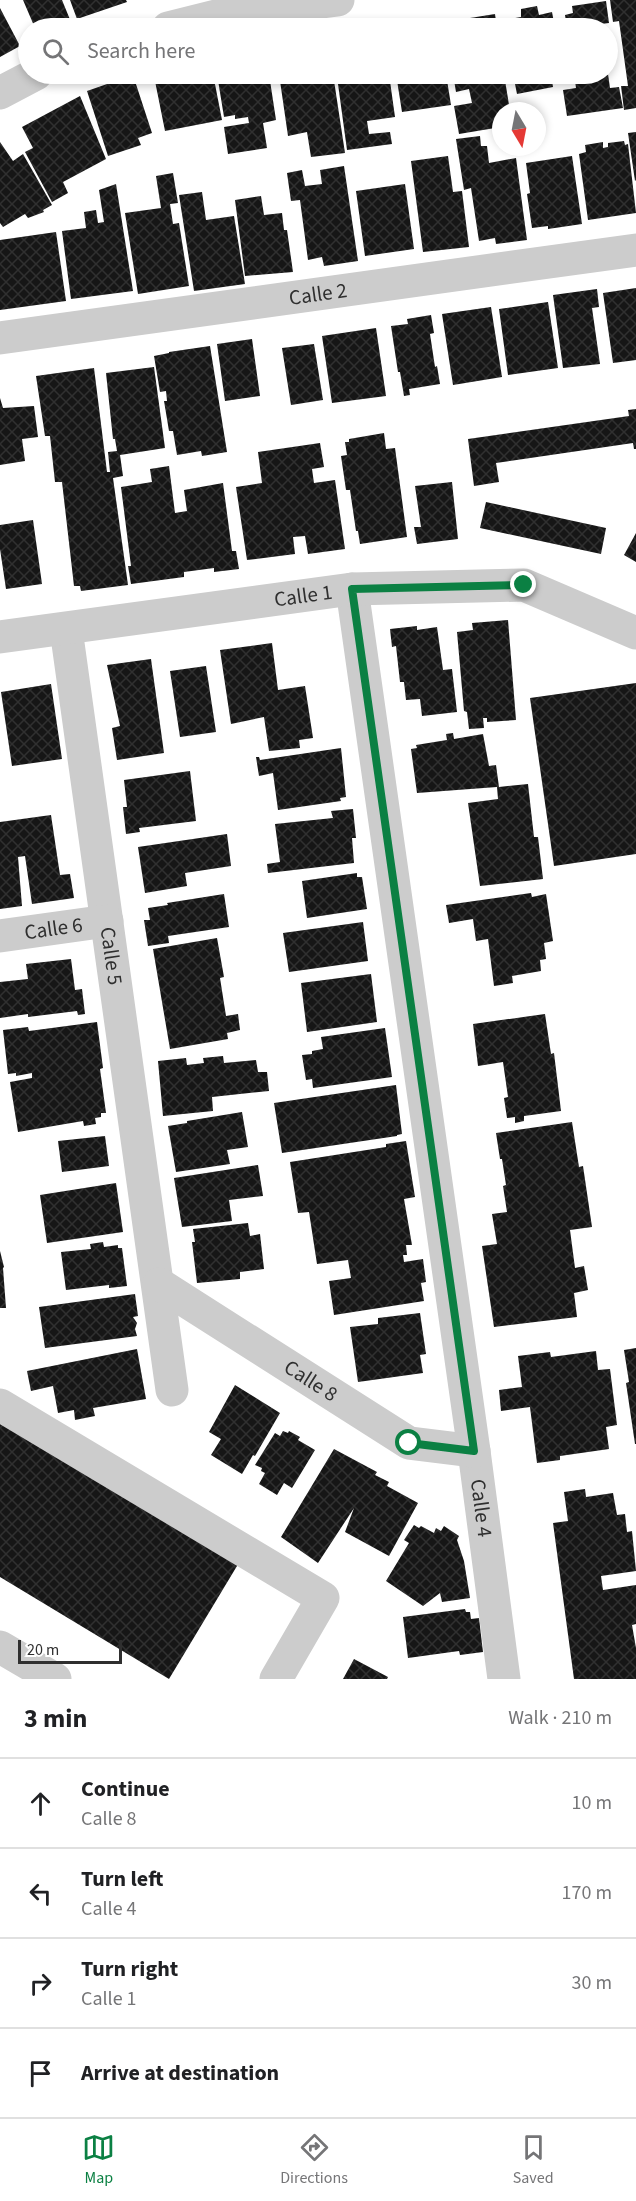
<!DOCTYPE html>
<meta charset="utf-8">
<style>
:root{--surface:#fff;--page:#f2f2f2;--text:#202124;--muted:#757577;--line:#e0e0e0;--accent:#0b8043}
body{margin:0;font-family:"Source Sans 3",sans-serif;background:var(--page);color:var(--text)}
.compass{position:absolute;left:492px;top:102px;width:54px;height:54px;border-radius:50%;background:var(--surface);box-shadow:0 3px 9px #0003;rotate:170deg}
.scale{position:absolute;left:18px;bottom:15px;width:104px;box-sizing:border-box;padding-left:6px;border:3px solid #2f2f2f;border-top:0;font-size:16px;line-height:21px;white-space:nowrap;color:#2f2f2f;-webkit-text-stroke:4px #fff;paint-order:stroke}
.stop{position:absolute;width:18px;height:18px;margin:-14px;border:4px solid #0b8043;border-radius:50%;background:#fff}
.stop.end{background:#0b8043;border-color:#fff;box-shadow:0 2px 6px #0008}
.list{margin:0;padding:0;list-style:none}
h2{display:flex;justify-content:space-between;align-items:center;height:78px;margin:0;padding:0 24px;font-size:26px}
h2 small{font-size:20px;font-weight:400;color:var(--muted)}
.list li{display:grid;grid-template-columns:39px 1fr auto;gap:18px;align-items:center;box-sizing:border-box;height:90px;padding:0 24px;border-top:2px solid var(--line)}
.list b{display:block;font-size:22px;white-space:nowrap}
.list p{margin:0;font-size:20px;white-space:nowrap;color:var(--muted)}
.list em{font-size:20px;font-style:normal;color:var(--muted)}
.icon{flex:none;width:33px;height:33px;fill:none;stroke:currentColor;stroke-width:2;stroke-linecap:round;stroke-linejoin:round}
.map{position:relative;flex:none;width:636px;height:1679px;overflow:hidden}
.search{position:absolute;background:var(--surface);box-shadow:0 3px 9px #0003;left:18px;right:18px;top:18px;height:66px;display:flex;align-items:center;gap:15px;box-sizing:border-box;padding:0 21px;border-radius:33px;color:var(--muted);font-size:22px}
.sheet{height:438px;background:var(--surface)}
nav{display:flex;justify-content:space-around;align-items:center;box-sizing:border-box;height:84px;border-top:2px solid var(--line);background:var(--surface);font-size:16px;color:var(--muted)}
nav a{display:grid;justify-items:center;gap:3px}
nav .on{color:var(--accent)}
.map>svg:first-child{display:block}
.building{fill:url(#building-cross-hatch)}
.lines{fill:none;stroke-linecap:round;stroke-linejoin:round}
.minor{stroke:#ccc;stroke-width:33}
.route{stroke:#0b8043;stroke-width:8}
.labels{text-anchor:middle;dominant-baseline:central;stroke-width:6;stroke-linejoin:round;paint-order:stroke}
.street-label{font-size:21px;fill:#2f2f2f;stroke:#fff}
</style>
<div class="map">
<svg width="636" height="1679" viewBox="0 0 636 1679">
<defs>
<pattern id="building-cross-hatch" width="8" height="8" patternUnits="userSpaceOnUse" patternTransform="scale(1.5)"><rect width="8" height="8" fill="#161616"/><path d="M0 0l8 8M0 8l8-8" fill="none" stroke="#303030"/></pattern>
</defs>
<rect width="100%" height="100%" fill="#fff"/>
<path class="building" d="M 23,0 L 62,0 L 71,22 L 55,28 L 35,28 Z
M 70,0 L 126,0 L 127,2 L 77,19 Z
M 610,0 L 636,0 L 636,108 L 624,110 L 621,86 L 628,86 L 619,21 L 613,22 Z
M 606,1 L 609,23 L 601,24 L 602,28 L 567,28 L 565,15 L 573,13 L 572,6 Z
M 537,6 L 539,15 L 552,12 L 555,28 L 505,28 L 504,20 L 521,17 L 521,9 Z
M 0,8 L 20,46 L 0,57 Z
M 495,14 L 497,28 L 446,28 L 445,22 Z
M 147,74 L 213,74 L 222,120 L 165,131 L 154,76 L 148,77 Z
M 217,74 L 269,74 L 276,120 L 263,123 L 267,148 L 228,154 L 224,127 L 249,123 L 248,117 L 235,119 L 235,115 L 224,117 Z
M 279,74 L 333,74 L 345,153 L 311,157 L 307,132 L 288,136 Z
M 344,74 L 389,74 L 395,117 L 367,121 L 369,134 L 390,132 L 392,144 L 347,150 L 338,84 L 345,83 Z
M 396,74 L 446,74 L 451,105 L 402,112 Z
M 453,74 L 504,74 L 510,111 L 501,111 L 501,127 L 459,134 L 454,106 L 472,103 L 469,89 L 456,92 Z
M 513,74 L 551,74 L 553,87 L 517,94 Z
M 574,74 L 608,74 L 610,88 L 619,87 L 623,108 L 567,116 L 563,90 L 576,88 Z
M 133,75 L 152,133 L 138,138 L 141,145 L 108,156 L 87,91 Z
M 80,96 L 106,159 L 63,182 L 68,193 L 52,202 L 25,152 L 33,148 L 22,127 Z
M 636,132 L 636,180 L 635,181 L 628,133 Z
M 480,136 L 481,146 L 487,146 L 489,163 L 516,158 L 527,240 L 496,244 L 495,238 L 479,241 L 471,188 L 464,190 L 456,139 Z
M 624,141 L 625,145 L 628,144 L 636,213 L 588,220 L 579,154 L 586,152 L 585,145 L 603,142 L 603,148 L 608,147 L 608,143 Z
M 0,142 L 13,161 L 23,154 L 52,205 L 43,210 L 44,212 L 28,218 L 25,214 L 3,227 L 0,223 Z
M 448,156 L 453,192 L 462,191 L 469,247 L 423,252 L 411,161 Z
M 572,156 L 582,224 L 548,229 L 548,226 L 532,228 L 527,194 L 530,193 L 526,163 Z
M 344,166 L 358,261 L 324,266 L 322,257 L 308,260 L 300,200 L 291,201 L 287,173 L 302,170 L 305,186 L 322,184 L 320,170 Z
M 173,173 L 178,203 L 170,204 L 173,224 L 179,223 L 189,286 L 138,294 L 125,213 L 161,208 L 156,176 Z
M 116,184 L 133,291 L 71,299 L 62,231 L 86,228 L 84,212 L 96,210 L 98,223 L 104,222 L 99,190 Z
M 405,184 L 414,249 L 365,256 L 356,191 Z
M 202,192 L 206,220 L 234,216 L 245,284 L 194,291 L 179,195 Z
M 261,196 L 264,215 L 282,213 L 284,230 L 287,230 L 293,272 L 245,276 L 235,200 Z
M 56,232 L 66,301 L 0,310 L 0,240 Z
M 636,288 L 636,360 L 613,363 L 603,293 Z
M 597,289 L 599,307 L 592,308 L 600,364 L 563,368 L 553,295 Z
M 548,302 L 558,368 L 508,375 L 499,309 Z
M 491,307 L 502,377 L 453,385 L 442,314 Z
M 431,315 L 434,333 L 430,334 L 435,367 L 437,366 L 440,384 L 409,389 L 410,395 L 404,396 L 400,372 L 398,372 L 391,326 L 408,324 L 407,319 Z
M 376,328 L 386,396 L 332,403 L 322,336 Z
M 252,339 L 260,396 L 225,401 L 217,344 Z
M 314,344 L 323,400 L 291,405 L 282,348 Z
M 210,346 L 227,452 L 202,456 L 201,451 L 177,455 L 173,431 L 169,431 L 164,401 L 167,401 L 166,391 L 160,392 L 154,356 L 169,353 L 169,352 Z
M 154,367 L 165,448 L 120,455 L 123,476 L 113,478 L 128,585 L 81,591 L 80,586 L 74,586 L 62,482 L 55,482 L 50,436 L 45,436 L 36,376 L 94,368 L 107,472 L 110,472 L 108,452 L 117,451 L 115,439 L 113,439 L 106,373 Z
M 0,398 L 3,408 L 34,406 L 38,437 L 22,439 L 25,461 L 0,465 Z
M 636,409 L 636,449 L 634,449 L 633,443 L 496,463 L 499,482 L 474,486 L 468,439 L 629,416 L 628,410 Z
M 384,433 L 386,449 L 395,448 L 407,537 L 360,544 L 358,531 L 356,531 L 350,490 L 346,490 L 341,456 L 347,455 L 345,442 L 349,442 L 349,439 Z
M 320,443 L 324,467 L 312,469 L 314,483 L 335,480 L 345,549 L 308,554 L 305,536 L 293,537 L 295,554 L 247,560 L 236,487 L 262,483 L 258,452 Z
M 169,466 L 175,513 L 187,511 L 184,490 L 223,483 L 232,551 L 236,551 L 239,569 L 214,572 L 214,568 L 184,572 L 184,577 L 131,584 L 128,566 L 131,566 L 121,487 L 152,482 L 150,469 Z
M 452,482 L 458,539 L 417,544 L 414,527 L 421,527 L 415,486 Z
M 486,502 L 606,528 L 601,554 L 480,528 Z
M 33,520 L 42,584 L 6,589 L 0,549 L 0,525 Z
M 636,533 L 636,562 L 624,555 Z
M 508,620 L 516,720 L 487,722 L 487,718 L 483,718 L 484,728 L 469,729 L 467,712 L 464,711 L 457,632 L 473,630 L 472,623 Z
M 417,626 L 417,630 L 437,627 L 443,670 L 452,669 L 457,712 L 422,716 L 420,699 L 406,700 L 404,682 L 400,682 L 396,646 L 392,647 L 390,629 Z
M 272,643 L 278,690 L 305,686 L 313,738 L 299,740 L 300,748 L 269,751 L 264,717 L 231,724 L 220,650 Z
M 151,659 L 164,753 L 117,760 L 112,728 L 120,726 L 107,665 Z
M 206,666 L 216,732 L 180,737 L 170,671 Z
M 636,683 L 636,854 L 554,866 L 530,698 Z
M 51,684 L 62,759 L 12,766 L 1,692 Z
M 453,733 L 454,739 L 483,734 L 489,766 L 496,765 L 499,787 L 528,784 L 534,837 L 538,837 L 543,879 L 480,886 L 468,803 L 498,799 L 497,787 L 417,793 L 411,749 L 417,748 L 416,745 L 447,740 L 446,734 Z
M 341,748 L 346,797 L 340,798 L 341,801 L 278,810 L 273,773 L 259,776 L 256,757 L 259,757 L 260,760 Z
M 190,771 L 196,821 L 139,828 L 140,832 L 126,834 L 123,807 L 127,807 L 124,780 Z
M 353,809 L 356,838 L 352,838 L 354,863 L 268,873 L 267,864 L 280,862 L 275,824 L 333,818 L 331,811 Z
M 51,815 L 60,875 L 70,874 L 74,898 L 32,904 L 25,856 L 18,857 L 22,906 L 0,909 L 0,822 Z
M 227,834 L 231,866 L 185,873 L 187,886 L 145,893 L 138,847 Z
M 357,873 L 357,877 L 362,877 L 367,909 L 307,918 L 302,881 Z
M 531,893 L 532,897 L 546,894 L 553,941 L 544,943 L 546,959 L 540,960 L 541,971 L 512,976 L 513,983 L 494,986 L 488,939 L 476,941 L 473,919 L 449,923 L 446,905 Z
M 224,894 L 229,927 L 168,936 L 169,943 L 148,946 L 144,920 L 150,920 L 148,908 L 168,905 L 167,903 Z
M 363,922 L 368,961 L 289,972 L 283,933 Z
M 217,938 L 224,977 L 220,978 L 226,1016 L 238,1014 L 240,1030 L 227,1033 L 228,1039 L 170,1049 L 153,949 Z
M 71,959 L 75,990 L 82,989 L 85,1014 L 78,1015 L 77,1011 L 28,1017 L 28,1014 L 0,1018 L 0,982 L 28,979 L 26,964 Z
M 371,974 L 377,1022 L 307,1032 L 301,983 Z
M 545,1014 L 551,1054 L 554,1053 L 561,1111 L 524,1116 L 524,1121 L 515,1123 L 515,1117 L 507,1118 L 504,1098 L 508,1097 L 503,1062 L 478,1066 L 473,1024 Z
M 97,1022 L 103,1068 L 100,1069 L 106,1113 L 101,1113 L 101,1117 L 95,1118 L 96,1124 L 84,1126 L 83,1121 L 18,1132 L 10,1082 L 32,1078 L 32,1073 L 16,1076 L 16,1073 L 8,1074 L 3,1030 L 28,1027 L 29,1031 Z
M 385,1028 L 392,1077 L 313,1088 L 312,1079 L 306,1080 L 302,1055 L 312,1054 L 312,1051 L 323,1049 L 321,1037 Z
M 223,1056 L 224,1063 L 256,1060 L 258,1072 L 267,1072 L 269,1091 L 212,1097 L 213,1111 L 163,1116 L 158,1061 L 186,1058 L 187,1065 L 204,1063 L 203,1058 Z
M 396,1085 L 402,1134 L 397,1135 L 397,1136 L 282,1153 L 274,1103 Z
M 242,1112 L 248,1147 L 227,1150 L 230,1164 L 176,1172 L 168,1126 L 187,1123 L 187,1121 Z
M 572,1122 L 579,1167 L 583,1166 L 592,1227 L 570,1230 L 575,1268 L 584,1266 L 588,1290 L 574,1293 L 577,1317 L 494,1327 L 482,1246 L 497,1244 L 492,1214 L 507,1212 L 503,1186 L 506,1185 L 502,1159 L 500,1159 L 496,1133 Z
M 105,1136 L 109,1166 L 62,1172 L 58,1141 Z
M 406,1141 L 415,1197 L 404,1199 L 412,1245 L 406,1245 L 407,1255 L 403,1255 L 404,1262 L 423,1259 L 426,1282 L 421,1283 L 424,1301 L 334,1315 L 329,1281 L 351,1278 L 348,1260 L 317,1264 L 309,1212 L 298,1213 L 290,1162 L 386,1147 L 386,1144 Z
M 258,1165 L 263,1196 L 229,1200 L 232,1221 L 182,1227 L 174,1178 Z
M 116,1183 L 123,1232 L 47,1243 L 40,1195 Z
M 248,1223 L 250,1236 L 260,1234 L 264,1269 L 240,1272 L 240,1279 L 197,1283 L 192,1242 L 195,1242 L 193,1229 Z
M 103,1242 L 104,1247 L 118,1245 L 118,1248 L 122,1248 L 127,1286 L 109,1288 L 109,1285 L 66,1290 L 61,1252 L 91,1249 L 90,1244 Z
M 0,1251 L 4,1267 L 3,1268 L 6,1308 L 0,1308 Z
M 135,1294 L 138,1316 L 133,1317 L 137,1323 L 135,1329 L 137,1336 L 45,1348 L 39,1307 Z
M 420,1313 L 426,1354 L 420,1355 L 423,1373 L 358,1382 L 350,1327 L 378,1324 L 378,1318 Z
M 636,1348 L 636,1444 L 635,1444 L 626,1383 L 629,1382 L 624,1350 Z
M 137,1349 L 146,1399 L 93,1408 L 95,1416 L 75,1420 L 74,1410 L 58,1413 L 53,1386 L 31,1391 L 27,1371 Z
M 596,1351 L 598,1370 L 610,1369 L 617,1425 L 606,1427 L 609,1449 L 560,1456 L 560,1460 L 537,1463 L 530,1407 L 501,1411 L 499,1390 L 522,1387 L 518,1356 L 550,1352 L 551,1357 Z
M 235,1385 L 280,1413 L 255,1456 L 253,1455 L 242,1474 L 211,1455 L 221,1439 L 209,1432 Z
M 0,1417 L 240,1561 L 169,1679 L 0,1577 Z
M 283,1431 L 288,1433 L 289,1431 L 300,1437 L 298,1440 L 315,1450 L 292,1488 L 284,1483 L 277,1495 L 259,1484 L 265,1473 L 261,1471 L 262,1468 L 255,1465 L 275,1433 L 280,1436 Z
M 334,1449 L 377,1472 L 375,1475 L 389,1482 L 387,1486 L 418,1503 L 389,1556 L 345,1532 L 354,1508 L 318,1563 L 281,1537 Z
M 585,1489 L 586,1497 L 613,1493 L 617,1515 L 625,1514 L 627,1532 L 632,1531 L 636,1571 L 601,1576 L 603,1590 L 636,1585 L 636,1624 L 632,1625 L 636,1648 L 636,1679 L 574,1679 L 553,1523 L 568,1521 L 564,1492 Z
M 414,1525 L 419,1528 L 421,1526 L 434,1533 L 436,1528 L 441,1531 L 444,1526 L 459,1536 L 457,1540 L 464,1561 L 470,1598 L 442,1602 L 440,1593 L 423,1606 L 386,1581 L 409,1543 L 404,1540 Z
M 465,1609 L 466,1612 L 470,1612 L 471,1619 L 479,1618 L 483,1652 L 460,1655 L 459,1651 L 408,1658 L 403,1617 Z
M 354,1659 L 388,1677 L 387,1679 L 343,1679 Z"/>
<g class="lines">
<g class="minor">
<path d="M 168,28 L 220,15 L 338,0"/>
<path d="M 0,93 L 36,74"/>
<path id="s1" d="M 0,338 L 636,250"/>
<path id="s2" d="M 352,589 L 474,1451 L 504,1679"/>
<path id="s3" d="M 66,629 L 172,1390"/>
<path id="s4" d="M 0,637 L 352,589 L 524,585 L 636,633"/>
<path id="s5" d="M 0,936 L 107,921"/>
<path id="s6" d="M 159,1284 L 409,1443 L 474,1451"/>
<path d="M 0,1405 L 323,1598 L 276,1679"/>
<path d="M 0,1647 L 55,1679"/>
</g>
</g>
<g class="lines">
<path class="route" d="M 409,1443 L 474,1451 L 352,589 L 524,585"/>
</g>
<g class="labels">
<g class="street-label">
<text stroke="none"><textPath href="#s1" startOffset="321">Calle 2</textPath></text>
<text stroke="none"><textPath href="#s4" startOffset="306">Calle 1</textPath></text>
<text stroke="none"><textPath href="#s5" startOffset="54">Calle 6</textPath></text>
<text stroke="none"><textPath href="#s3" startOffset="330">Calle 5</textPath></text>
<text stroke="none"><textPath href="#s6" startOffset="180">Calle 8</textPath></text>
<text stroke="none"><textPath href="#s2" startOffset="928">Calle 4</textPath></text>
</g>
</g>
</svg>
<svg class="compass" viewBox="-18 -18 36 36"><path d="M0-13l5 13h-10z" fill="#e53935"/><path d="M0 13l5-13h-10z" fill="#757577"/></svg>
<div class="scale">20 m</div>
<div class="stop" style="left:409px;top:1443px"></div>
<div class="stop end" style="left:524px;top:585px"></div>
<div class="search"><svg class="icon" aria-label="search" viewBox="0 0 24 24"><circle cx="10" cy="10" r="6"/><path d="M15 15l6 6"/></svg>Search here</div>
</div>
<section class="sheet">
<h2>3 min<small>Walk · 210 m</small></h2>
<ul class="list">
<li><svg class="icon" aria-label="ahead" viewBox="0 0 24 24"><path d="M12 20V5M6 11l6-6 6 6"/></svg><div><b>Continue</b><p>Calle 8</p></div><em>10 m</em></li>
<li><svg class="icon" aria-label="left" viewBox="0 0 24 24"><path d="M17 20v-9H6M10 6l-5 5 5 5"/></svg><div><b>Turn left</b><p>Calle 4</p></div><em>170 m</em></li>
<li><svg class="icon" aria-label="right" viewBox="0 0 24 24"><path d="M7 20v-9h11M14 6l5 5-5 5"/></svg><div><b>Turn right</b><p>Calle 1</p></div><em>30 m</em></li>
<li><svg class="icon" aria-label="arrive" viewBox="0 0 24 24"><path d="M6 21V4h12l-3 4 3 4H6"/></svg><div><b>Arrive at destination</b></div></li>
</ul>
</section>
<nav>
<a class="on"><svg class="icon" aria-label="map" viewBox="0 0 24 24"><path d="M3 6l6-2 6 2 6-2v14l-6 2-6-2-6 2zM9 4v14M15 6v14"/></svg>Map</a>
<a><svg class="icon" aria-label="directions" viewBox="0 0 24 24"><path d="M12 3l9 9-9 9-9-9zM9 14v-3h6M13 9l2 2-2 2"/></svg>Directions</a>
<a><svg class="icon" aria-label="saved" viewBox="0 0 24 24"><path d="M7 4h10v16l-5-4-5 4z"/></svg>Saved</a>
</nav>
